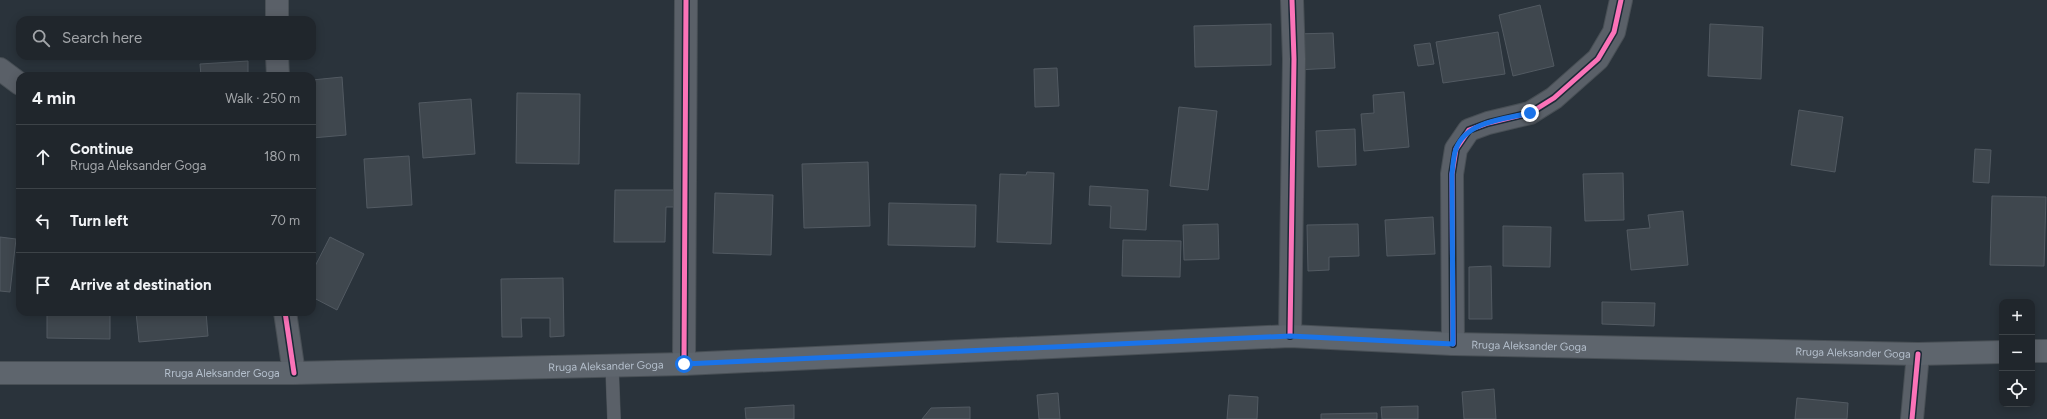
<!DOCTYPE html>
<meta charset="utf-8">
<style>
:root{--surface:#20262c;--page:#282e34;--text:#f1f3f6;--muted:#a2a5a9;--line:#3d4348}
body{margin:0;font-family:Figtree,sans-serif;background:var(--page);color:var(--text)}
.controls{position:absolute;right:12px;bottom:12px;display:grid;overflow:hidden;border-radius:8px;box-shadow:0 2px 10px #0003}
.controls button{width:36px;height:36px;display:grid;place-items:center;padding:0;border:0;border-bottom:1px solid var(--line);background:var(--surface);color:var(--text);font:20px sans-serif}
.stop{position:absolute;width:12px;height:12px;margin:-9px;border:3px solid #1a73e8;border-radius:50%;background:#fff}
.stop.end{background:#1a73e8;border-color:#fff;box-shadow:0 1px 4px #0008}
.list{margin:0;padding:0;list-style:none}
h2{display:flex;justify-content:space-between;align-items:center;height:52px;margin:0;padding:0 16px;font-size:17px}
h2 small{font-size:13px;font-weight:400;color:var(--muted)}
.list li{display:grid;grid-template-columns:26px 1fr auto;gap:12px;align-items:center;box-sizing:border-box;height:64px;padding:0 16px;border-top:1px solid var(--line)}
.list b{display:block;font-size:15px;white-space:nowrap}
.list p{margin:0;font-size:13px;white-space:nowrap;color:var(--muted)}
.list em{font-size:13px;font-style:normal;color:var(--muted)}
.icon{flex:none;width:22px;height:22px;fill:none;stroke:currentColor;stroke-width:2;stroke-linecap:round;stroke-linejoin:round}
.map{position:relative;flex:none;width:2047px;height:419px;overflow:hidden}
.search{position:absolute;background:var(--surface);box-shadow:0 2px 10px #0003;left:16px;top:16px;width:300px;height:44px;display:flex;align-items:center;gap:10px;box-sizing:border-box;padding:0 14px;border-radius:12px;color:var(--muted);font-size:15px}
.panel{position:absolute;background:var(--surface);box-shadow:0 2px 10px #0003;left:16px;top:72px;width:300px;height:244px;border-radius:12px}
.map>svg:first-child{display:block}
.building{fill:#3f474e;stroke:#525a62}
.lines{fill:none;stroke-linecap:round;stroke-linejoin:round}
.lane-casing{stroke:#484f55;stroke-width:14}
.street-casing{stroke:#484f55;stroke-width:24}
.secondary-casing{stroke:#484f55;stroke-width:24}
.lane{stroke:#5a6068;stroke-width:13}
.street{stroke:#5a6068;stroke-width:22}
.secondary{stroke:#5e656d;stroke-width:22}
.cycleway-casing{stroke:#1c2a37;stroke-width:8}
.cycleway{stroke:#fb73b8;stroke-width:5}
.route{stroke:#1a73e8;stroke-width:5}
.labels{text-anchor:middle;dominant-baseline:central;stroke-width:3.5;stroke-linejoin:round;paint-order:stroke}
.street-label{font-size:11px;fill:#b4bfcc;stroke:#1c2a37}
</style>
<div class="map">
<svg width="2047" height="419" viewBox="0 0 2047 419">
<rect width="100%" height="100%" fill="#2a333b"/>
<path class="building" d="M 1540,5 L 1554,66 L 1513,76 L 1499,15 Z
M 1271,24 L 1271,65 L 1195,67 L 1194,26 Z
M 1710,24 L 1763,27 L 1761,79 L 1708,76 Z
M 1498,32 L 1505,74 L 1443,83 L 1436,42 Z
M 1333,33 L 1335,68 L 1296,70 L 1295,34 Z
M 1430,43 L 1434,64 L 1418,66 L 1414,45 Z
M 248,61 L 248,76 L 201,76 L 200,64 Z
M 1057,68 L 1059,106 L 1035,107 L 1034,69 Z
M 342,77 L 346,135 L 312,138 L 312,80 Z
M 1404,92 L 1409,147 L 1364,151 L 1361,114 L 1374,113 L 1373,95 Z
M 517,93 L 580,94 L 579,164 L 516,163 Z
M 471,99 L 475,154 L 423,158 L 419,103 Z
M 1179,107 L 1217,111 L 1208,190 L 1170,186 Z
M 1799,110 L 1843,117 L 1835,172 L 1791,165 Z
M 1355,129 L 1356,165 L 1318,167 L 1316,131 Z
M 1975,149 L 1991,150 L 1989,183 L 1973,182 Z
M 409,156 L 412,205 L 367,208 L 364,159 Z
M 868,162 L 870,226 L 804,228 L 802,164 Z
M 1027,172 L 1054,173 L 1051,244 L 997,242 L 1000,174 L 1026,175 Z
M 1623,173 L 1624,220 L 1585,221 L 1583,174 Z
M 1090,186 L 1148,190 L 1146,230 L 1110,228 L 1111,206 L 1089,205 Z
M 615,190 L 675,190 L 675,207 L 666,207 L 665,242 L 614,242 Z
M 715,193 L 773,195 L 771,255 L 713,253 Z
M 1992,196 L 2046,197 L 2044,266 L 1990,265 Z
M 889,203 L 976,205 L 975,247 L 888,245 Z
M 1683,211 L 1688,265 L 1631,270 L 1627,230 L 1650,228 L 1648,215 Z
M 1433,217 L 1435,254 L 1387,256 L 1385,220 Z
M 1218,224 L 1219,259 L 1184,260 L 1183,225 Z
M 1358,224 L 1359,256 L 1329,257 L 1329,270 L 1308,271 L 1307,225 Z
M 1503,226 L 1551,227 L 1550,267 L 1503,266 Z
M 0,237 L 16,239 L 10,292 L 0,291 Z
M 330,237 L 364,254 L 337,310 L 312,297 L 312,272 Z
M 1123,240 L 1181,241 L 1180,277 L 1122,276 Z
M 1491,266 L 1492,319 L 1469,319 L 1469,267 Z
M 563,278 L 564,336 L 550,337 L 550,318 L 521,318 L 522,337 L 502,337 L 501,279 Z
M 1602,302 L 1655,303 L 1654,326 L 1602,324 Z
M 47,312 L 110,312 L 110,339 L 47,338 Z
M 136,312 L 206,312 L 208,336 L 139,342 Z
M 1494,389 L 1496,419 L 1464,419 L 1462,392 Z
M 1058,393 L 1060,419 L 1039,419 L 1037,395 Z
M 1229,395 L 1258,397 L 1257,419 L 1227,419 Z
M 1797,398 L 1848,403 L 1847,419 L 1795,419 Z
M 794,405 L 794,419 L 746,419 L 745,408 Z
M 1418,406 L 1418,419 L 1382,419 L 1381,407 Z
M 970,407 L 970,419 L 922,419 L 931,408 Z
M 1377,413 L 1377,419 L 1321,419 L 1321,414 Z"/>
<g class="lines">
<g class="lane-casing">
<path id="lane" d="M 612,366 L 614,419"/>
</g>
<g class="street-casing">
<path id="street" d="M 277,0 L 277,20
M 277,56 L 278,76
M 0,69 L 20,84
M 285,312 L 294,373
M 1290,336 L 1294,59 L 1292,0
M 1453,344 L 1452,174 L 1456,149 L 1469,130 L 1488,123 L 1530,113 L 1554,98 L 1598,59 L 1614,32 L 1621,0
M 684,364 L 686,0
M 1912,419 L 1918,354"/>
</g>
<g class="secondary-casing">
<g id="secondary">
<path d="M 2032,351 L 2047,351"/>
<path id="s1" d="M 0,373 L 294,373 L 684,364 L 1290,336 L 1453,344 L 1918,354 L 2002,352"/>
</g>
</g>
<use href="#lane" class="lane"/>
<use href="#street" class="street"/>
<use href="#secondary" class="secondary"/>
<g class="cycleway-casing">
<path id="cycleway" d="M 285,312 L 294,373
M 1290,336 L 1294,59 L 1292,0
M 1453,344 L 1452,174 L 1456,149 L 1469,130 L 1488,123 L 1530,113 L 1554,98 L 1598,59 L 1614,32 L 1621,0
M 684,364 L 686,0
M 1912,419 L 1918,354"/>
</g>
<use href="#cycleway" class="cycleway"/>
</g>
<g class="lines">
<path class="route" d="M 684,364 L 1290,336 L 1453,344 L 1452,174 C 1453,166 1453,157 1456,149 C 1466,121 1505,119 1530,113"/>
</g>
<g class="labels">
<g class="street-label">
<text stroke="none"><textPath href="#s1" startOffset="1530">Rruga Aleksander Goga</textPath></text>
<text stroke="none"><textPath href="#s1" startOffset="1854">Rruga Aleksander Goga</textPath></text>
<text stroke="none"><textPath href="#s1" startOffset="606">Rruga Aleksander Goga</textPath></text>
<text stroke="none"><textPath href="#s1" startOffset="222">Rruga Aleksander Goga</textPath></text>
</g>
</g>
</svg>
<div class="controls">
<button>+</button>
<button>−</button>
<button><svg class="icon" aria-label="locate" viewBox="0 0 24 24"><circle cx="12" cy="12" r="6"/><path d="M12 2v4M12 18v4M2 12h4M18 12h4"/></svg></button>
</div>
<div class="stop" style="left:684px;top:364px"></div>
<div class="stop end" style="left:1530px;top:113px"></div>
<div class="search"><svg class="icon" aria-label="search" viewBox="0 0 24 24"><circle cx="10" cy="10" r="6"/><path d="M15 15l6 6"/></svg>Search here</div>
<section class="panel">
<h2>4 min<small>Walk · 250 m</small></h2>
<ul class="list">
<li><svg class="icon" aria-label="ahead" viewBox="0 0 24 24"><path d="M12 20V5M6 11l6-6 6 6"/></svg><div><b>Continue</b><p>Rruga Aleksander Goga</p></div><em>180 m</em></li>
<li><svg class="icon" aria-label="left" viewBox="0 0 24 24"><path d="M17 20v-9H6M10 6l-5 5 5 5"/></svg><div><b>Turn left</b></div><em>70 m</em></li>
<li><svg class="icon" aria-label="arrive" viewBox="0 0 24 24"><path d="M6 21V4h12l-3 4 3 4H6"/></svg><div><b>Arrive at destination</b></div></li>
</ul>
</section>
</div>
